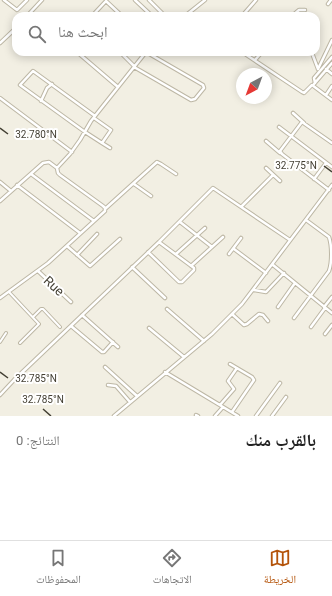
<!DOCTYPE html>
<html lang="ar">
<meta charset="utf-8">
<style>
:root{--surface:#fff;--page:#f6f6f6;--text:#222;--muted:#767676;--line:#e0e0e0;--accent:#b45309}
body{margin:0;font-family:Roboto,"Noto Naskh Arabic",sans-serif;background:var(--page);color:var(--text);direction:rtl}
.compass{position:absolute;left:236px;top:68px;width:36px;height:36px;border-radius:50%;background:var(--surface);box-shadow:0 2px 10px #0003;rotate:221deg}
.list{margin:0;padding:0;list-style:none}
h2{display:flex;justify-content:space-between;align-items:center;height:52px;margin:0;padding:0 16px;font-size:17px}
h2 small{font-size:13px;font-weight:400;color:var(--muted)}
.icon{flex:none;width:22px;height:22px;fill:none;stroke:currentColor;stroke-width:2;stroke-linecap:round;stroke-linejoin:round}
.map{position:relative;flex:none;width:332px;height:416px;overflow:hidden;direction:ltr}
.search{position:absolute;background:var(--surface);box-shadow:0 2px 10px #0003;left:12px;right:12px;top:12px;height:44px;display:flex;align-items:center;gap:10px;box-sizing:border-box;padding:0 14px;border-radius:12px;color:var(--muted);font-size:15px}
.sheet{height:124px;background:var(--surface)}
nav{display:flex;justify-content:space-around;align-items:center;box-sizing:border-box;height:56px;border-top:1px solid var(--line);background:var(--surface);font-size:11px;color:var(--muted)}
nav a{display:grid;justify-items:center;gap:2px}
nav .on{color:var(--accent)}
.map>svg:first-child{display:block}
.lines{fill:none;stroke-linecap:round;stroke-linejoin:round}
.pedestrian-casing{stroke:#bdb7a5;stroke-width:4}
.minor-casing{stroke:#bdb7a5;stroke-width:4.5}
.pedestrian{stroke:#fff;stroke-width:2}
.minor{stroke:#fff;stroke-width:2.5}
.ticks{fill:none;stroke:#433f33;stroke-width:1.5}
.labels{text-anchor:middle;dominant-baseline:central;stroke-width:4;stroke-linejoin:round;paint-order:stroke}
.street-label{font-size:13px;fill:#433f33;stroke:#fff}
.ticks-label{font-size:10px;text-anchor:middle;fill:#433f33;stroke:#fff;stroke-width:4;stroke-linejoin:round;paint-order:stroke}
</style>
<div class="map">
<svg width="332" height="416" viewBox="0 0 332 416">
<rect width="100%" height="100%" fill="#f2efe3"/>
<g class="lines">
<g class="pedestrian-casing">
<path id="pedestrian" d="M 9,292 L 39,324 L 20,343
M 33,317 L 41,309 L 43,309 L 60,327
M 0,342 L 6,333"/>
</g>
<g class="minor-casing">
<path id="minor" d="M 4,0 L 17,10 L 27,0
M 135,0 L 152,16
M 149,0 L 165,16
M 328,4 L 331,0
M 27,16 L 42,0
M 92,16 L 106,1 L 122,16
M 177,16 L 180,16
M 185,16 L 205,0
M 242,16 L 256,0
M 292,16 L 299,10 L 305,10
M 0,43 L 16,28
M 77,52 L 118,87
M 120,52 L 134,66
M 242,52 L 302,92 L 304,93 L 312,85 L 332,100
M 312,53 L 318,69
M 255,60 L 262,52
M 134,67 L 191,100 L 195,99 L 204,88 L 203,85 L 146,52
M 318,69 L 332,40
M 326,69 L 332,74
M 315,83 L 314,78 L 332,57
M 314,84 L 332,63
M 326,95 L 332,86
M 0,98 L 72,152
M 41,101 L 47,88 L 52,84
M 293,113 L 304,123
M 94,118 L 111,130 L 102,143 L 85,132 L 20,85 L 33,71 L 95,116
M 279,127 L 332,167
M 266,141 L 280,153
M 102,143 L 110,148
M 266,168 L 280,181
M 31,174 L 94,221
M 314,179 L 326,163
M 0,182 L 11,191
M 134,184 L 151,196
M 17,185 L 80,233
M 329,190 L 282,154 L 280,151 L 302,122 L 332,143
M 0,201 L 43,163 L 49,162 L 57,168
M 242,206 L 273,175
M 105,209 L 157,162 L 161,164 L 176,174
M 180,222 L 212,247
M 67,246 L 90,266 L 120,239
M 234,249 L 266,273
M 148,252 L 179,282 L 182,282 L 194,270 L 194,268 L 159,242
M 176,254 L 205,228
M 229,254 L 241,238
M 77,255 L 97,234
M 273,265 L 332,313
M 191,266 L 223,237
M 132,267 L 165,298
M 38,271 L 71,302
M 254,290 L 266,292 L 284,273
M 0,298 L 48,263 L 105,211 L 105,208 L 103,206 L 60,175 L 58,173 L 57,168 L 70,154 L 80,140 L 91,121 L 146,52
M 278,307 L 295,283
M 324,307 L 332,297
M 167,309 L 204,341
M 232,314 L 244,325 L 247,324 L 259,314 L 263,315 L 268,321
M 82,315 L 118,347
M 294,318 L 329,271 C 332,262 332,246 329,237 L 306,220
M 71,326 L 102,352 L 104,352 L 113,342
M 311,327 L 325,308
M 149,328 L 184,357
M 325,334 L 332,325
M 230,364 L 252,377 L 254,380 L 232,412
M 105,367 L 137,396
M 165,372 L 238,416
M 108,385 L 116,386 L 130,402
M 0,395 L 14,380 L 159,242 L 213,188 L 290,240
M 220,405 L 234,389 L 228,381 L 237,368
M 196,415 L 198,416
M 114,416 L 212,334 L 242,304 L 332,185
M 215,416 L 223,407
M 256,416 L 280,383
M 272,416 L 286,397"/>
</g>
<use href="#pedestrian" class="pedestrian"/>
<use href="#minor" class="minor"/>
</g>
<path class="ticks" d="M 0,128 L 8,134M 324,166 L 332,172M 0,372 L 8,378M 43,409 L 51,416"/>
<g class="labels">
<g class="street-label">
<text transform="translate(54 286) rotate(43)">Rue</text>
</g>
</g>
<g class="ticks-label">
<text x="36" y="138">32.780°N</text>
<text x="296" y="169">32.775°N</text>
<text x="36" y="382">32.785°N</text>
<text x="43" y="403">32.785°N</text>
</g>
</svg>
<svg class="compass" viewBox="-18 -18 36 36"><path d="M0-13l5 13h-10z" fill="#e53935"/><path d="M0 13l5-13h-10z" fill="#767676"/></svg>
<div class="search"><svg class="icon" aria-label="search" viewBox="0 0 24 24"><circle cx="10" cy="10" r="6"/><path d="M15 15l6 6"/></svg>ابحث هنا</div>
</div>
<section class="sheet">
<h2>بالقرب منك<small>النتائج: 0</small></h2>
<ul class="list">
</ul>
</section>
<nav>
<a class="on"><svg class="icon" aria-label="map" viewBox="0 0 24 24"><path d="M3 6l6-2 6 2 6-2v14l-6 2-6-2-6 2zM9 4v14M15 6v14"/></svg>الخريطة</a>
<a><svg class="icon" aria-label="directions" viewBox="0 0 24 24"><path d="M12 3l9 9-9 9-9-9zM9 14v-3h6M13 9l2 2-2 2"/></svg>الاتجاهات</a>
<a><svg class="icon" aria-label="saved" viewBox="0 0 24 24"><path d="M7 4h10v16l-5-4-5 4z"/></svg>المحفوظات</a>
</nav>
